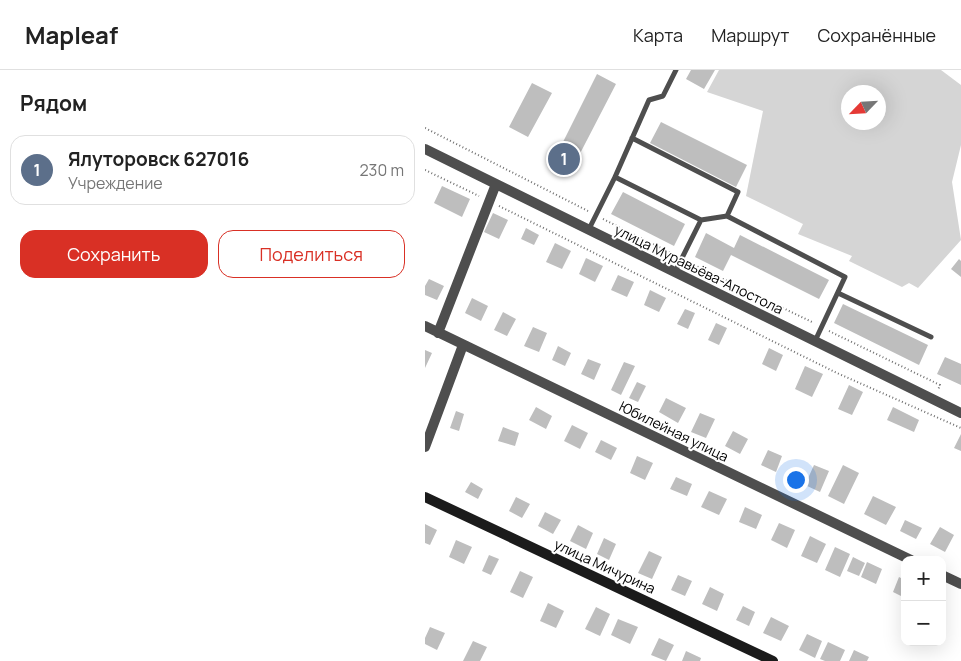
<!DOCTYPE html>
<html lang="ru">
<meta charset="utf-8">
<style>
:root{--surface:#fff;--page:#f6f6f6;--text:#222;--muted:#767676;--line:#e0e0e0;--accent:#d93025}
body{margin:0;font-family:Manrope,sans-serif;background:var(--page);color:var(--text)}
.controls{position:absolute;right:15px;bottom:15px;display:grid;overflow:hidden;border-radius:10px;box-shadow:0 5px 20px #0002}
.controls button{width:45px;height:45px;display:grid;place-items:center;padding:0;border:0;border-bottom:1px solid var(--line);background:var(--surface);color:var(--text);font:25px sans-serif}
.compass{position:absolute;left:416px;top:15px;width:45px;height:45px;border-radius:50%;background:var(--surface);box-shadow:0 5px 20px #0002;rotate:245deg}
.you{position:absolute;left:370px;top:409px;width:18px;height:18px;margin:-12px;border:4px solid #fff;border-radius:50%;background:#1a73e8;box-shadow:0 0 0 8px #1a73e833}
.badge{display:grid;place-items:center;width:32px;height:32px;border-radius:50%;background:var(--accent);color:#fff;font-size:16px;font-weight:700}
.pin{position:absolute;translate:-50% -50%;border:2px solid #fff;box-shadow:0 1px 5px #0006}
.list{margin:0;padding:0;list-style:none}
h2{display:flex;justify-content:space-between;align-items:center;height:65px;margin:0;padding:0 20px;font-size:21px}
h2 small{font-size:16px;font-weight:400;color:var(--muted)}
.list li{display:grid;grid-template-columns:32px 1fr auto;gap:15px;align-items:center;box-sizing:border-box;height:70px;margin:0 10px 10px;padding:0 10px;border:1px solid var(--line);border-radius:15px}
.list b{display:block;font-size:19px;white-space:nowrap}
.list p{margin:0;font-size:16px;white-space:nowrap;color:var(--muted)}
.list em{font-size:16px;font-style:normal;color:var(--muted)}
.actions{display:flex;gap:10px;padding:15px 20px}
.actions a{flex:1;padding:11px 0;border:1px solid var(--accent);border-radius:15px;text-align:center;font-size:18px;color:var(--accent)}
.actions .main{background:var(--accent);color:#fff}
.map{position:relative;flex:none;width:536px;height:591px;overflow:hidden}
header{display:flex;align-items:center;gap:30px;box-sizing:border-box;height:70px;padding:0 25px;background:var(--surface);border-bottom:1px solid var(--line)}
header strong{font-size:24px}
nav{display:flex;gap:28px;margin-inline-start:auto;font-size:18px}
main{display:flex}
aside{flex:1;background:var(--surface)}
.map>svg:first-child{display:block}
.green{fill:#d5d5d5;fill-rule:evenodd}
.building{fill:#bebebe}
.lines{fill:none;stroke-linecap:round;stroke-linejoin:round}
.path{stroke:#707070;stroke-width:2;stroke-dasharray:1 2.5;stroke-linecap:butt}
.lane{stroke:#4e4e4e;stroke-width:5}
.street{stroke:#4e4e4e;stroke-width:10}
.secondary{stroke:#1b1b1b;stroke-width:10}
.labels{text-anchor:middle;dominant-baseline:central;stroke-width:4;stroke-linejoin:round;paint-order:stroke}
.street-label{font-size:14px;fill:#000;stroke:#fff}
</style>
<header>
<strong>Mapleaf</strong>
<nav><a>Карта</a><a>Маршрут</a><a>Сохранённые</a></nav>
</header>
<main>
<aside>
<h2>Рядом<small></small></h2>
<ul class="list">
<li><span class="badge" style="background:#5c6f8a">1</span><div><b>Ялуторовск 627016</b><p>Учреждение</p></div><em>230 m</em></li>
</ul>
<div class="actions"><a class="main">Сохранить</a><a>Поделиться</a></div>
</aside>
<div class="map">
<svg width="536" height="591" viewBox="0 0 536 591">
<rect width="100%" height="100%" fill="#fff"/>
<path class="green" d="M 294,0 L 516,0 L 536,15 L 536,75 L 527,112 L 536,170 L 493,218 L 484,213 L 477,217 L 424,191 L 427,186 L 373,164 L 378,154 L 321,126 L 338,41 L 282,22 ZM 423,22 L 453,22 L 453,52 L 423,52 Z"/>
<path class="building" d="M 266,0 L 290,0 L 279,19 L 261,9 Z
M 172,4 L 191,14 L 147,99 L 129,90 Z
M 107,13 L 127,23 L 103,67 L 84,57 Z
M 236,52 L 322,95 L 311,117 L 225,73 Z
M 17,116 L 45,129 L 37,147 L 9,133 Z
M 198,122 L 260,154 L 249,176 L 186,144 Z
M 68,143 L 83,150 L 74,169 L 59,162 Z
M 101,158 L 114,165 L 109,175 L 96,169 Z
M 281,163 L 309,178 L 315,165 L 404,210 L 394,229 L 306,185 L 298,201 L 270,187 Z
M 130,173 L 146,181 L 137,199 L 121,192 Z
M 161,188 L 178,196 L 170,212 L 154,204 Z
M 534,189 L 536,191 L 536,207 L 526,199 Z
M 193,205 L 209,212 L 202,227 L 186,220 Z
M 4,209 L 19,216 L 12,230 L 0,225 L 0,216 Z
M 225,220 L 241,228 L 234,242 L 219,235 Z
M 47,228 L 63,236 L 56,251 L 40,243 Z
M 418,234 L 503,275 L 494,295 L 409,253 Z
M 260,239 L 270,243 L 263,259 L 252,254 Z
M 78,242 L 91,249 L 82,266 L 69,260 Z
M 291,253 L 302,258 L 294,275 L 283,270 Z
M 108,257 L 122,263 L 114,282 L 99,276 Z
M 133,276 L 146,283 L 140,296 L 127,290 Z
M 344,278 L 358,285 L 351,301 L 337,294 Z
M 0,280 L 7,283 L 0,298 Z
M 520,287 L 536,294 L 536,315 L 512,304 Z
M 163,289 L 176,294 L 169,310 L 156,304 Z
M 199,292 L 210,296 L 196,325 L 186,320 Z
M 380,296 L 398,304 L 387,327 L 370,319 Z
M 212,312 L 221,316 L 213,332 L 204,328 Z
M 424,315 L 438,322 L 427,345 L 413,339 Z
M 241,328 L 261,338 L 253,353 L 234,342 Z
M 111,337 L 127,346 L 121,359 L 104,350 Z
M 468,337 L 494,350 L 489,362 L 462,350 Z
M 31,341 L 39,344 L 34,361 L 25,358 Z
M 275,343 L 290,349 L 281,368 L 266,362 Z
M 147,355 L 163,363 L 155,379 L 139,371 Z
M 78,357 L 94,363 L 90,376 L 73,371 Z
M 308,361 L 323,369 L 315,384 L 300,376 Z
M 536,364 L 536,381 L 529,378 Z
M 176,370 L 192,378 L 186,390 L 170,382 Z
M 343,380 L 357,386 L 351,402 L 336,395 Z
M 212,386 L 228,393 L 220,410 L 205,403 Z
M 389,395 L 404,401 L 395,422 L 380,415 Z
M 418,395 L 434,403 L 419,434 L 403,426 Z
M 251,407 L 267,414 L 262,426 L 245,419 Z
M 46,412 L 58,419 L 53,429 L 40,422 Z
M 284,421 L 302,429 L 294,445 L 276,437 Z
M 448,426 L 471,437 L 461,455 L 439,444 Z
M 91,427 L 105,434 L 97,448 L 84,441 Z
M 320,437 L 337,445 L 331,459 L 314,452 Z
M 120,442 L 136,450 L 128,464 L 113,456 Z
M 480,450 L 497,458 L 491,469 L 475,461 Z
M 354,453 L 370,460 L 362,478 L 346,470 Z
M 0,454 L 12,460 L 5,475 L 0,473 Z
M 153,455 L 168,463 L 161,479 L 145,471 Z
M 515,457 L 529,465 L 520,482 L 505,474 Z
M 385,466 L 401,474 L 392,493 L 376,486 Z
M 179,468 L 191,474 L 184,490 L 172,484 Z
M 31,470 L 47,477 L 39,494 L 24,487 Z
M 410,477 L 425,484 L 415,507 L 400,500 Z
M 224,481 L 237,487 L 227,509 L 213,503 Z
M 64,485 L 74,489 L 66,505 L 57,501 Z
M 428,487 L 440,493 L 434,506 L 422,501 Z
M 442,492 L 457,499 L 451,514 L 436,507 Z
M 95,501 L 108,507 L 98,528 L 85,522 Z
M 253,505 L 267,511 L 260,526 L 246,520 Z
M 474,507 L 480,510 L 480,528 L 468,522 Z
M 285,517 L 299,524 L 292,541 L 277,534 Z
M 123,533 L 139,541 L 131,558 L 115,551 Z
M 318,536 L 330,542 L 324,556 L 311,550 Z
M 171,537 L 185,544 L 175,566 L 160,559 Z
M 346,547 L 364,556 L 356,571 L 338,563 Z
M 193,549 L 213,557 L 205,574 L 186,565 Z
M 5,557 L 20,563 L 12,580 L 0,574 L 0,568 Z
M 382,564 L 397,571 L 390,588 L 374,580 Z
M 234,568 L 249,575 L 241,591 L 226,585 Z
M 48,571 L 62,577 L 55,591 L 38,591 Z
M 403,572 L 420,580 L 415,591 L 400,591 L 395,589 Z
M 429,580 L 444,587 L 442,591 L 424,591 Z
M 261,581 L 276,588 L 275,591 L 257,591 Z"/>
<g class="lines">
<path class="path" d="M 0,58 L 163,141
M 0,100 L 54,126
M 74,136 L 412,303 L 536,358
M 178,149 L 250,185
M 263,192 L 389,253
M 404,261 L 515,315 L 513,320"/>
<path class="lane" d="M 207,68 L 313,122 L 302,146
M 190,107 L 224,30 L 238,26 L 251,0
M 164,159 L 190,107 L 276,150 L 302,146 L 420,207 L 390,271
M 250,202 L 276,150
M 413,223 L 506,267"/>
<path class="street" d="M 0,79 L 536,343
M 0,256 L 486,490
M 13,263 L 71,114
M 0,377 L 38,275
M 517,505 L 536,514"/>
<path class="secondary" d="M 0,427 L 348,591"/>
</g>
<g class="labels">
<g class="street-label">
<text transform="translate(274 199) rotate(26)">улица Муравьёва-Апостола</text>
<text transform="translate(249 361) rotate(26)">Юбилейная улица</text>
<text transform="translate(180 496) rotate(25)">улица Мичурина</text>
</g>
</g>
</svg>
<div class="controls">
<button>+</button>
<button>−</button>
</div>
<svg class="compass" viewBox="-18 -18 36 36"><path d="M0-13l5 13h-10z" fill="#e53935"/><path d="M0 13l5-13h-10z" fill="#767676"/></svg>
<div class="you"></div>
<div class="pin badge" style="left:139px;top:89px;background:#5c6f8a">1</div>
</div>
</main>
